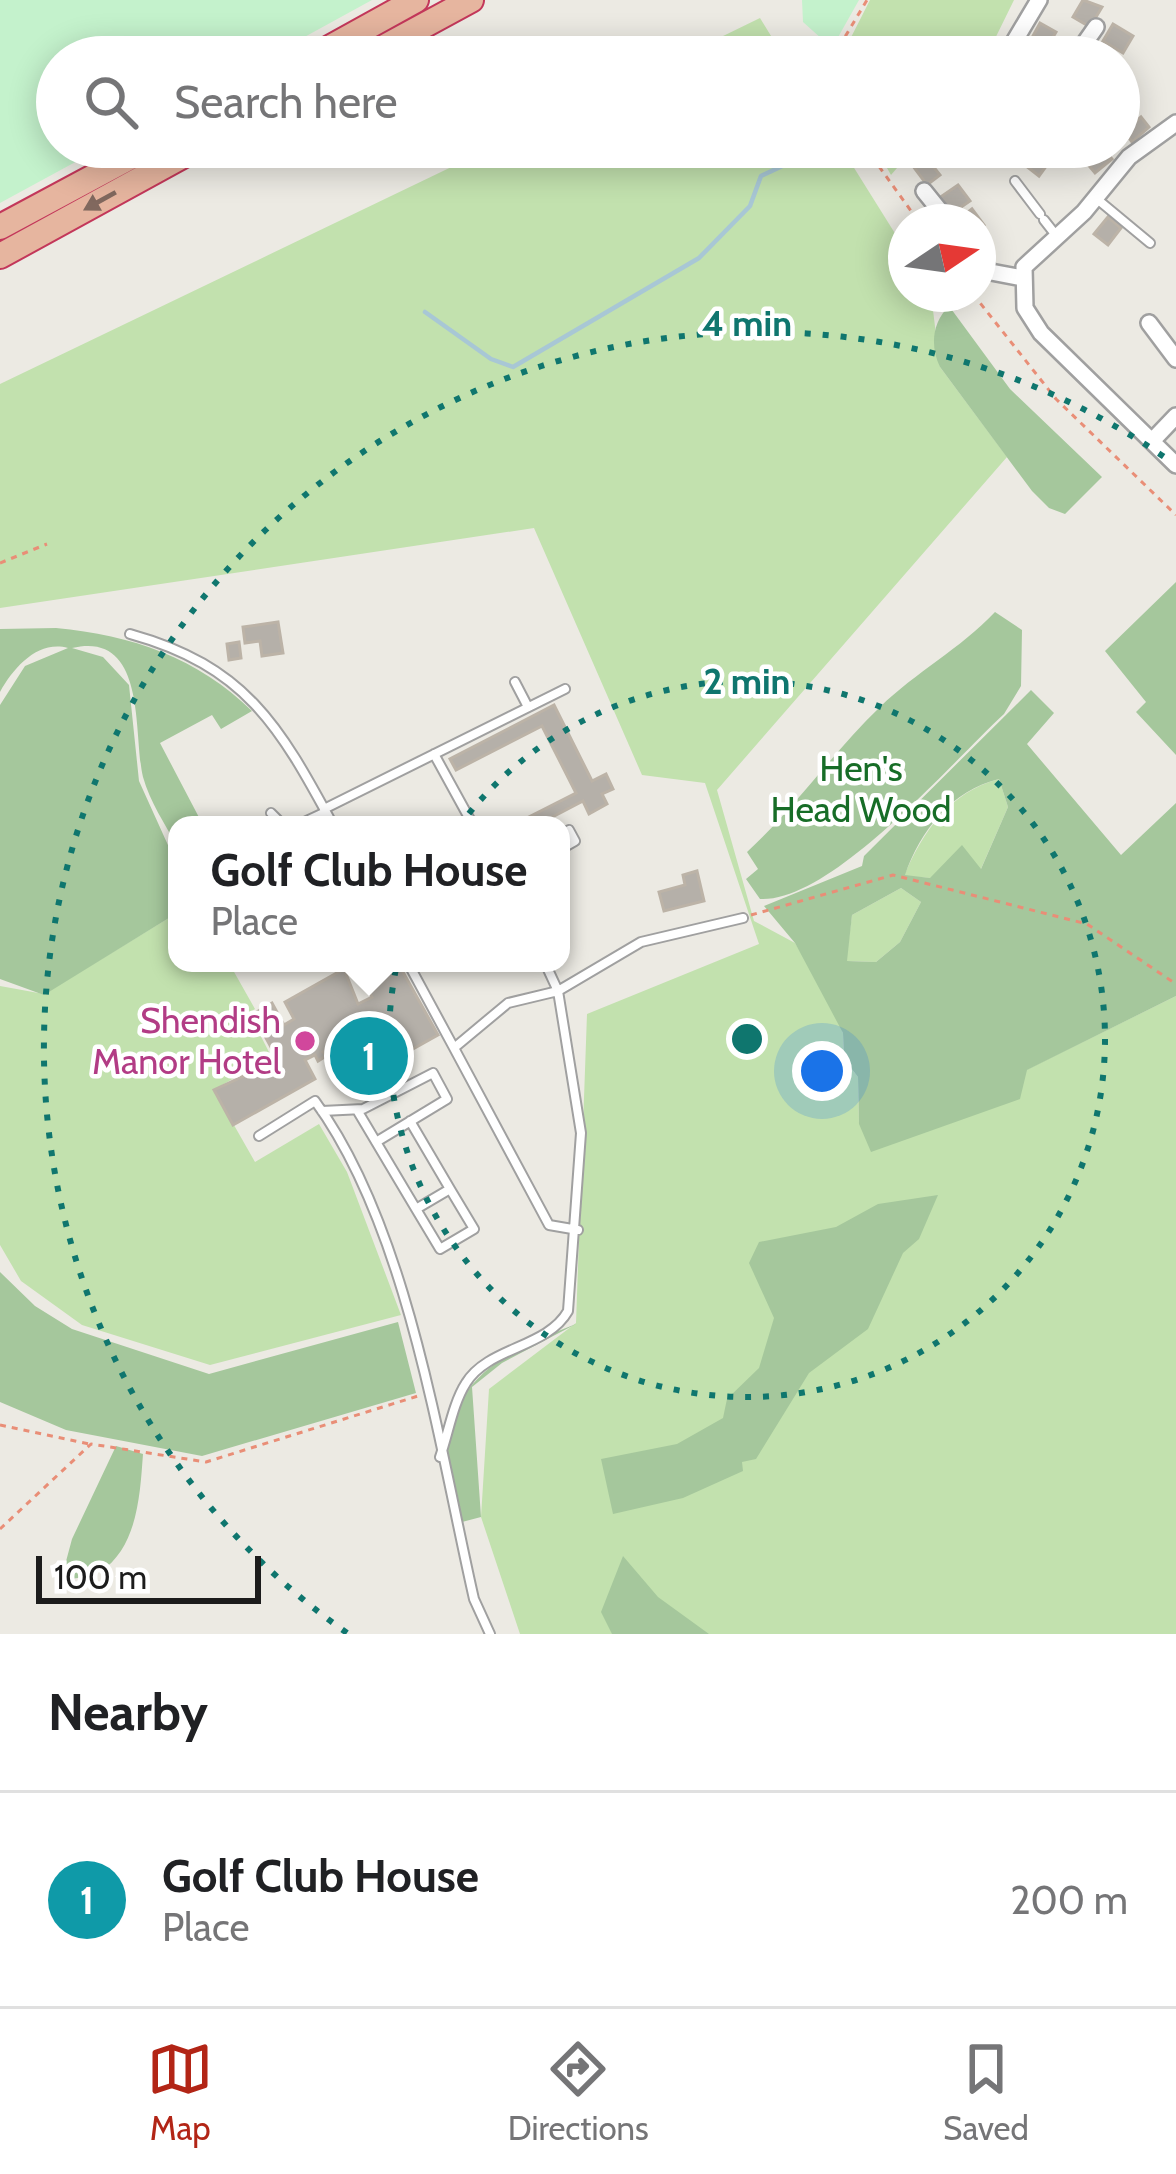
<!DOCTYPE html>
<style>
:root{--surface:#fff;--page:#f2f2f2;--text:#202124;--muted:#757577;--line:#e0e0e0;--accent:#b22516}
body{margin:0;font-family:Cabin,sans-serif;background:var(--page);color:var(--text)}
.compass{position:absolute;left:888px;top:204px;width:108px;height:108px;border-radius:50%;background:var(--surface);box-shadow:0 6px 30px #0003;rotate:77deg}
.scale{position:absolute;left:36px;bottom:30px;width:225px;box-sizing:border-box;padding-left:12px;border:6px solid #1c1c1c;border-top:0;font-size:33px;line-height:42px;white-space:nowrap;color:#1c1c1c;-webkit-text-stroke:9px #fff;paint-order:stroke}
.you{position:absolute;left:822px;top:1071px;width:42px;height:42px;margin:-30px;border:9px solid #fff;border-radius:50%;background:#1a73e8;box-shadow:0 0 0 18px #1a73e833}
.badge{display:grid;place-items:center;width:78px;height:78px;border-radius:50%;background:var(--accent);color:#fff;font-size:39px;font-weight:700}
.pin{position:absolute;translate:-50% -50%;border:6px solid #fff;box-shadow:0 3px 12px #0006}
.popup{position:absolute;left:168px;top:816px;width:402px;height:156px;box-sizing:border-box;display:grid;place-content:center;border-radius:24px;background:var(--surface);filter:drop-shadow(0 3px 9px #0005);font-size:39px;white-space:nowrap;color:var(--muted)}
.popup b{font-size:45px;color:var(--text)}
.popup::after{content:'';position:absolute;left:50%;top:100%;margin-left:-24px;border:24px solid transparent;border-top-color:var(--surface)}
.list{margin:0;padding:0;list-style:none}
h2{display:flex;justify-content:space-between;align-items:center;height:156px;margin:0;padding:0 48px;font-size:51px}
h2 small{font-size:39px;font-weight:400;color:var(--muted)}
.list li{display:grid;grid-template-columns:78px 1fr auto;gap:36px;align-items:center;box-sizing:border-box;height:216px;padding:0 48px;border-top:3px solid var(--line)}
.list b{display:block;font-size:45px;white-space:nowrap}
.list p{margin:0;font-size:39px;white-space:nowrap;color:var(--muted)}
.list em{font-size:39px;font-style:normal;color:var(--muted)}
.icon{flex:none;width:66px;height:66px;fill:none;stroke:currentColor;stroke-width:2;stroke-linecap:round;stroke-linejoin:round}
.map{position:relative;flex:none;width:1176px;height:1634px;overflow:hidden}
.search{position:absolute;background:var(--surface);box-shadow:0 6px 30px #0003;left:36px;right:36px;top:36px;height:132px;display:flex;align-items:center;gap:30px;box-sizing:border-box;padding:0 42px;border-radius:66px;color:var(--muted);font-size:45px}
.sheet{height:372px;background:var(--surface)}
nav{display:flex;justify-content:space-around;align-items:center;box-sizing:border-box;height:168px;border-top:3px solid var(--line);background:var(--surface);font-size:33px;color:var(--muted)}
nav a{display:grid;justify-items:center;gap:6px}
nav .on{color:var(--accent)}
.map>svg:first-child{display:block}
.grass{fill:#c2e1ae}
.forest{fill:#a5c79c;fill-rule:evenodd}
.park{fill:#c4f2cc}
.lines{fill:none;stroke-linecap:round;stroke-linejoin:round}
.stream{stroke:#a8c7d5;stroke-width:4.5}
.building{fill:#b5b0a9;stroke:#bcb3a7;stroke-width:3}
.service-casing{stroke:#a0a0a0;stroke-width:12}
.minor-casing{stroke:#a0a0a0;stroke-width:20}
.trunk-casing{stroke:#c3375a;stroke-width:28}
.path{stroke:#e98e77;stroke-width:3;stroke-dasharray:6 6;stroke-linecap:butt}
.service{stroke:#fff;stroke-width:8}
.minor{stroke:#fff;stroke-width:15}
.trunk{stroke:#e6b59f;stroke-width:24}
.oneway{fill:#81685e}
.ring{fill:none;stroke:#0f766e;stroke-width:6;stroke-dasharray:6 12}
.hotel-dot{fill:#d1479c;stroke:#fff;stroke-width:4.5}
.labels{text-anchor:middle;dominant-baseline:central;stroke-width:9;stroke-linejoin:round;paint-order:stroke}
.park-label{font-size:36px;fill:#176d27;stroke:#fff}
.hotel-label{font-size:36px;fill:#b23c85;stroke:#fff;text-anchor:end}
.centre{fill:#0f766e;stroke:#fff;stroke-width:6}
.ring-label{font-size:36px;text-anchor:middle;font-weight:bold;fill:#0f766e;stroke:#fff;stroke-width:9;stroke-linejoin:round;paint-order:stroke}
</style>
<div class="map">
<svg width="1176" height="1634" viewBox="0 0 1176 1634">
<rect width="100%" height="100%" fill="#eceae3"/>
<path class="grass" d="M 870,0 L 1014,0 L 986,57 L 841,57 Z
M 760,18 L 784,57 L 680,57 Z
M 493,147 L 841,147 L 906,251 L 906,294 L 931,294 L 940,367 L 1007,457 L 717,790 L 754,921 L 795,943 L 824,990 L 843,1033 L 844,1059 L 858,1077 L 859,1124 L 1026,1070 L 1176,996 L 1176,1634 L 520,1634 L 481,1517 L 489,1389 L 576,1323 L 587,1014 L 759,944 L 705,783 L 642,775 L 534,528 L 0,608 L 0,384 Z
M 875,147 L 915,147 L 891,175 Z
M 999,779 L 1008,807 L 980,871 L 930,878 L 904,876 C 923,831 950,792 999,779 Z
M 901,888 L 921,902 L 900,942 L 876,962 L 846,961 L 852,915 Z
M 177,913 L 177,963 L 229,963 L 255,1009 L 249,1013 L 271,1056 L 214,1090 L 255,1162 L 319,1124 L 347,1172 L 401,1315 L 210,1365 L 82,1325 L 21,1281 L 0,1245 L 0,986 L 44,994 Z"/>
<path class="forest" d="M 949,306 L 1010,389 L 1102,477 L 1065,514 L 1049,508 L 1032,491 L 940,367 C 930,346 932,323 949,306 Z
M 1176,582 L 1176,755 L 1136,712 L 1146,702 L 1105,651 Z
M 995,612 L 1022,630 L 1021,686 L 1004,714 C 952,762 831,903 760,899 L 746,879 L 758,869 L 747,852 C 796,807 832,753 880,707 C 916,672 960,649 995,612 Z
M 56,628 C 132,635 198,658 252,711 L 221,729 L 212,715 L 160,743 L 203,825 L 177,825 L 177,846 C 165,824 150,802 143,777 C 133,736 148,630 72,648 L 103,657 L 129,685 L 139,781 L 172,854 L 177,913 L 44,995 L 0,979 L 0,705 L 25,666 L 68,648 C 38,640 14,667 0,692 L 0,629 Z
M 1031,690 L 1054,713 L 1027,744 L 1121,855 L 1176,803 L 1176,996 L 1027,1070 L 1020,1099 L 871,1152 L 859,1124 L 858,1077 L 844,1059 L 843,1033 L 795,943 L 764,906 L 862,866 L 864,856 ZM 999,779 L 1008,807 L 981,869 L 962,845 L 930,878 L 905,875 C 920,831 952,790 999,779 ZM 901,888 L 921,902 L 900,942 L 876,962 L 847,961 L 852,915 Z
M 938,1195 L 919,1239 L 903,1253 L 868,1329 L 809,1373 L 756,1459 L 742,1462 L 743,1471 L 683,1498 L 613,1514 L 601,1459 L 677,1444 L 723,1418 L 727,1399 L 759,1368 L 774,1318 L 749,1263 L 759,1242 L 836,1227 L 878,1204 Z
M 0,1272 L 35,1306 L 72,1329 L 209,1374 L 398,1322 L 416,1393 L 202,1456 L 66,1430 L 0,1402 Z
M 576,1324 L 502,1363 L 472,1387 L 481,1517 L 462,1522 L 452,1480 L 443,1471 C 447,1379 499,1354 576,1324 Z
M 116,1446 L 143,1454 C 140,1494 138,1547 100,1572 C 91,1578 72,1578 61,1580 L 72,1539 Z
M 623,1556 L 658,1597 L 709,1634 L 612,1634 L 601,1612 Z"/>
<path class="park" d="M 0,0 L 372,0 L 268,57 L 57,57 L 57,147 L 103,147 L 0,203 Z
M 802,0 L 859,0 L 832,48 L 803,22 Z"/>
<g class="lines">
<path class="stream" d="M 425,312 L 491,359 L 513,367 L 699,258 L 750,206 L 761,176 L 808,154"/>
</g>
<path class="building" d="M 1083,0 L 1102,7 L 1090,27 L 1073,17 Z
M 1040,23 L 1056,32 L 1049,44 L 1059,50 L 1055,57 L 1027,47 Z
M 1113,24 L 1133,36 L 1123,53 L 1103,41 Z
M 1141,117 L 1149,127 L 1132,142 L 1124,131 Z
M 931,147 L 943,157 L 932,165 L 940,175 L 927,185 L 910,162 Z
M 958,147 L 987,147 L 975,162 Z
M 1025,147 L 1047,165 L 1039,176 L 1016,158 Z
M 1102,147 L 1112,159 L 1095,173 L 1085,161 Z
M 958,185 L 970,201 L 951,214 L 939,198 Z
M 972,209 L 984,225 L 978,230 L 978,222 L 958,220 Z
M 1108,217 L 1121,228 L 1108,245 L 1094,234 Z
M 278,622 L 283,653 L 262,656 L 260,641 L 245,643 L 243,627 Z
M 239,642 L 241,658 L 229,660 L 227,644 Z
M 554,705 L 592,781 L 606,774 L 613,789 L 602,794 L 607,804 L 589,814 L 583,801 L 537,825 L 513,825 L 576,793 L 542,726 L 456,770 L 450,759 Z
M 697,871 L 704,901 L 664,911 L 659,892 L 685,885 L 683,875 Z
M 361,963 L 398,963 L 438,1035 L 404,1054 L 384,1018 L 323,1052 L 326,1056 L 318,1061 L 315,1055 L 305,1060 L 315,1079 L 233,1125 L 214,1090 L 278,1060 L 253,1014 L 272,1003 L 284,1025 L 294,1019 L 285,1002 L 344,969 L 358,1004 L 372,997 L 355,967 Z
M 378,1025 L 386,1039 L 394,1035 L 404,1054 L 354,1087 L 334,1050 Z"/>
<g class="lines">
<g class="service-casing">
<path id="service" d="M 1015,181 L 1040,214
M 1097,199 L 1150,243
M 1044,220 L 1055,234
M 130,634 C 245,666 279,725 333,825
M 515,682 L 528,707
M 434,754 L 473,825
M 324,809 L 565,689
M 271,813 L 283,825
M 298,825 L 326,812
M 561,834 L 569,830 L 575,841 L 561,849
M 408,963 L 454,1048 L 508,1003 L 558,991 L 545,963
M 454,1048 L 549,1225 L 578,1230
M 357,1110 L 416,1209 L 450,1189 L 410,1121
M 322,1111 L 363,1109 L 433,1073 L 447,1099 L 376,1142
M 259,1136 L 315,1101 C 408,1228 439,1446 474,1599 L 490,1634
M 416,1209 L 440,1249 L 474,1229 L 450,1189
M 440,1457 C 448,1435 453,1403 466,1383 C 488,1347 547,1348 568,1311 L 581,1133 L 558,991 L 641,942 L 743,918"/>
</g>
<g class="minor-casing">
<path id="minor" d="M 1011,48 L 1030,57
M 1005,57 L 1039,0
M 1075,57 L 1096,27
M 1176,123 L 1129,157 L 1084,212 L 1024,267 L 1025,308 L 1041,333 L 1176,465
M 924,191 L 949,222
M 978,257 L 991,272 L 1023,278
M 1149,323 L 1176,359
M 1153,440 L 1176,416"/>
</g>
<g class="trunk-casing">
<path id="trunk" d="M 313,57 L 416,0
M 366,57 L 471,0
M 0,227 L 149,147
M 0,256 L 199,147"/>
</g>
<path class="path" d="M 833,57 L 867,0
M 865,147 L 919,222
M 973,294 L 1056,399 L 1176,515
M 0,563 L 47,544
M 751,915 L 893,875 L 1087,924 L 1176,984
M 0,1425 L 89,1444
M 0,1529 L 91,1444 L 206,1462 L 418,1396"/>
<use href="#service" class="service"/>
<use href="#minor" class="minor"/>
<use href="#trunk" class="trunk"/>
</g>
<defs><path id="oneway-solid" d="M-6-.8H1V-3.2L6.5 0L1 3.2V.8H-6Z" transform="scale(3)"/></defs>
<use class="oneway" href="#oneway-solid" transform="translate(100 201) rotate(151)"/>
<g class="ring">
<circle cx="747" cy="1039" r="358"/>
<path d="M347 1633A716 716 0 1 1 1173 463"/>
</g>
<circle class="hotel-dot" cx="305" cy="1041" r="12"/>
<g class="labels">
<g class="park-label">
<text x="861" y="768">Hen's<tspan x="861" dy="41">Head Wood</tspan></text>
</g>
<g class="hotel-label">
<text x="281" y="1020">Shendish<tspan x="281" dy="41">Manor Hotel</tspan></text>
</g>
</g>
<circle cx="747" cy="1039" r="18" class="centre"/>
<g class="ring-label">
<text x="747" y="336">4 min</text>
<text x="747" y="694">2 min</text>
</g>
</svg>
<svg class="compass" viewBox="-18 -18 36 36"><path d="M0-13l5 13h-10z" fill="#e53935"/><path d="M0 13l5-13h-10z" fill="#757577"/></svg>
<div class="scale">100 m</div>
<div class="you"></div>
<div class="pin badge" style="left:369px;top:1056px;background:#0f9aa8">1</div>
<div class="popup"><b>Golf Club House</b>Place</div>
<div class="search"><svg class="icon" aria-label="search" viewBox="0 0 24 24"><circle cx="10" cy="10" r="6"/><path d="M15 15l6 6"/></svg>Search here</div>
</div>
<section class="sheet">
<h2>Nearby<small></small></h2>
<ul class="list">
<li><span class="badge" style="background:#0f9aa8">1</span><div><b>Golf Club House</b><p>Place</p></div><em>200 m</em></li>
</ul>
</section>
<nav>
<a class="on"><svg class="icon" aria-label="map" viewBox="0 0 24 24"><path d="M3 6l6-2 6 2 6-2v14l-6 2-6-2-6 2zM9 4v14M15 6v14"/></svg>Map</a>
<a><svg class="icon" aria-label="directions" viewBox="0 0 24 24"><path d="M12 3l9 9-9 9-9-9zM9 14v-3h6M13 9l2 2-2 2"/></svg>Directions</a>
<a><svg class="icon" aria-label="saved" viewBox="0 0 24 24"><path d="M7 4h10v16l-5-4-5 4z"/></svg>Saved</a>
</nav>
